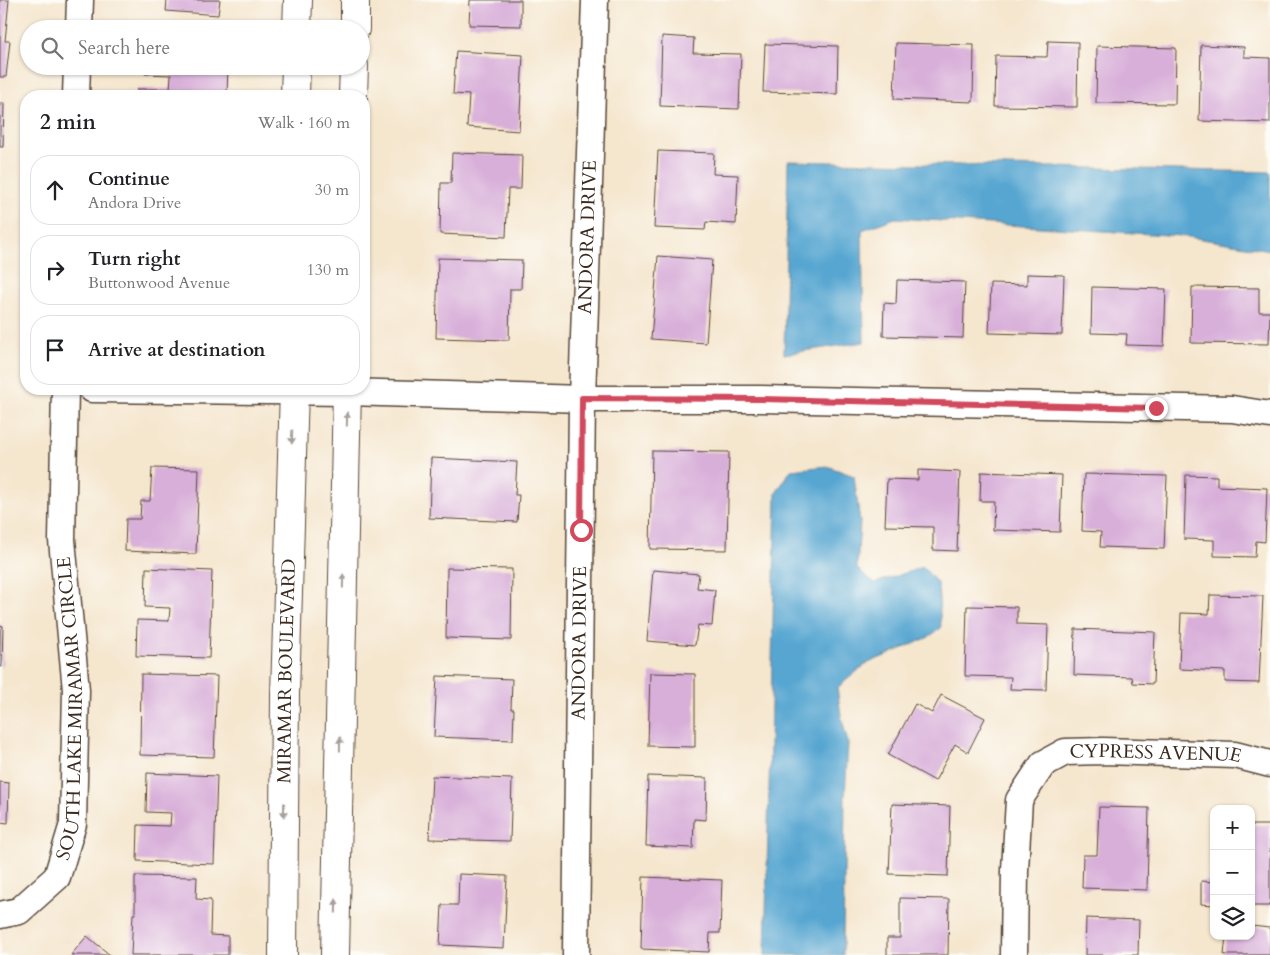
<!DOCTYPE html>
<meta charset="utf-8">
<style>
:root{--surface:#fff;--page:#f2f2f2;--text:#202124;--muted:#757577;--line:#e0e0e0}
body{margin:0;font-family:Cardo,serif;background:var(--page);color:var(--text)}
.controls{position:absolute;right:15px;bottom:15px;display:grid;overflow:hidden;border-radius:10px;box-shadow:0 1px 4px #0004}
.controls button{width:45px;height:45px;display:grid;place-items:center;padding:0;border:0;border-bottom:1px solid var(--line);background:var(--surface);color:var(--text);font:25px sans-serif}
.stop{position:absolute;width:15px;height:15px;margin:-11px;border:4px solid #d1495b;border-radius:50%;background:#fff}
.stop.end{background:#d1495b;border-color:#fff;box-shadow:0 1px 5px #0008}
.list{margin:0;padding:0;list-style:none}
h2{display:flex;justify-content:space-between;align-items:center;height:65px;margin:0;padding:0 20px;font-size:21px}
h2 small{font-size:16px;font-weight:400;color:var(--muted)}
.list li{display:grid;grid-template-columns:32px 1fr auto;gap:15px;align-items:center;box-sizing:border-box;height:70px;margin:0 10px 10px;padding:0 10px;border:1px solid var(--line);border-radius:20px}
.list b{display:block;font-size:19px;white-space:nowrap}
.list p{margin:0;font-size:16px;white-space:nowrap;color:var(--muted)}
.list em{font-size:16px;font-style:normal;color:var(--muted)}
.icon{flex:none;width:28px;height:28px;fill:none;stroke:currentColor;stroke-width:2;stroke-linecap:round;stroke-linejoin:round}
.map{position:relative;flex:none;width:1270px;height:955px;overflow:hidden}
.search{position:absolute;background:var(--surface);box-shadow:0 1px 4px #0004;left:20px;top:20px;width:350px;height:55px;display:flex;align-items:center;gap:12px;box-sizing:border-box;padding:0 18px;border-radius:28px;color:var(--muted);font-size:19px}
.panel{position:absolute;background:var(--surface);box-shadow:0 1px 4px #0004;left:20px;top:90px;width:350px;height:305px;border-radius:20px}
.map>svg:first-child{display:block}
.water{fill:#57a6d1;stroke:#496878}
.building{fill:#d8afd9}
.lines{fill:none;stroke-linecap:round;stroke-linejoin:round}
.minor-casing{stroke:#574638;stroke-width:29}
.tertiary-casing{stroke:#574638;stroke-width:30}
.minor{stroke:#fff;stroke-width:26}
.tertiary{stroke:#fff;stroke-width:28}
.oneway{fill:#a79f9a}
.route{stroke:#d1495b;stroke-width:6}
.labels{text-anchor:middle;dominant-baseline:central;stroke-width:5;stroke-linejoin:round;paint-order:stroke}
.street-label{font-size:19px;fill:#3b2a1e;stroke:#fdfcf7}
</style>
<div class="map">
<svg width="1270" height="955" viewBox="0 0 1270 955">
<rect width="100%" height="100%" fill="#fdfcf7"/>
<filter id="ink" filterUnits="userSpaceOnUse"><feTurbulence type="fractalNoise" baseFrequency=".02" numOctaves="2"/><feDisplacementMap in="SourceGraphic" scale="10" xChannelSelector="R" yChannelSelector="G"/><feConvolveMatrix kernelMatrix="1 2 1 2 8 2 1 2 1" color-interpolation-filters="sRGB"/></filter>
<filter id="wash" filterUnits="userSpaceOnUse"><feTurbulence type="fractalNoise" baseFrequency=".0096" numOctaves="4" result="noise"/><feDisplacementMap in="SourceGraphic" scale="20" xChannelSelector="R" yChannelSelector="G"/><feGaussianBlur stdDeviation="1.12" result="paint"/><feColorMatrix in="noise" values="0 0 0 0 0 0 0 0 0 0 0 0 0 0 0 0 0 1.4 0 .05"/><feComposite in="paint" operator="in"/></filter>
<g filter="url(#wash)">
<rect width="100%" height="100%" fill="#f5e6ce"/>
<path class="water" d="M 788,161 L 1270,172 L 1270,250 L 1183,236 L 895,218 L 862,230 L 864,342 L 784,354 Z
M 827,466 L 854,476 L 860,522 L 857,569 L 875,583 L 923,567 L 938,584 L 941,628 L 927,638 L 866,664 L 837,688 L 841,715 L 848,743 L 845,797 L 843,955 L 765,955 L 776,493 L 791,470 Z"/>
<g id="blocks">
<path class="building" d="M 0,0 L 9,0 L 5,41 L 10,41 L 6,77 L 0,77 Z
M 167,0 L 220,0 L 218,15 L 166,11 Z
M 470,0 L 521,0 L 521,26 L 469,25 Z
M 662,36 L 694,38 L 693,53 L 741,54 L 739,109 L 660,106 Z
M 1048,41 L 1078,42 L 1077,107 L 995,106 L 996,56 L 1047,57 Z
M 896,43 L 974,45 L 973,102 L 894,99 Z
M 765,44 L 838,46 L 837,94 L 763,92 Z
M 1201,45 L 1244,47 L 1244,57 L 1270,58 L 1270,123 L 1199,121 Z
M 1097,46 L 1176,48 L 1175,104 L 1096,103 Z
M 456,51 L 523,55 L 519,131 L 467,127 L 469,95 L 453,94 Z
M 146,66 L 228,66 L 227,96 L 137,96 L 137,89 L 170,89 L 171,75 L 145,74 Z
M 0,103 L 4,103 L 3,147 L 0,147 Z
M 658,151 L 714,153 L 713,174 L 738,175 L 736,224 L 706,222 L 705,230 L 654,228 Z
M 452,153 L 522,155 L 521,189 L 508,189 L 506,237 L 440,234 L 441,183 L 451,183 Z
M 658,256 L 712,260 L 706,343 L 651,339 Z
M 438,258 L 522,260 L 521,289 L 510,289 L 509,340 L 436,338 Z
M 1027,274 L 1064,275 L 1062,335 L 989,333 L 991,284 L 1027,285 Z
M 897,280 L 965,282 L 963,338 L 883,336 L 884,303 L 896,304 Z
M 1092,287 L 1166,289 L 1164,346 L 1126,345 L 1127,334 L 1091,333 Z
M 1192,287 L 1259,288 L 1259,312 L 1270,312 L 1269,344 L 1191,343 Z
M 652,451 L 729,452 L 727,550 L 650,549 Z
M 431,458 L 517,462 L 515,495 L 519,495 L 517,522 L 429,518 Z
M 152,468 L 199,469 L 196,554 L 125,551 L 126,519 L 140,519 L 141,501 L 150,501 Z
M 918,470 L 960,472 L 957,551 L 933,550 L 933,527 L 885,526 L 887,479 L 918,480 Z
M 981,472 L 1062,475 L 1060,532 L 993,530 L 994,501 L 980,501 Z
M 1084,474 L 1167,476 L 1164,549 L 1100,547 L 1101,532 L 1082,531 Z
M 1186,475 L 1217,476 L 1217,486 L 1267,488 L 1265,542 L 1256,541 L 1255,557 L 1214,556 L 1214,540 L 1184,539 Z
M 146,568 L 212,571 L 209,658 L 136,656 L 137,620 L 169,621 L 170,608 L 145,607 Z
M 447,568 L 512,569 L 511,640 L 446,638 Z
M 653,570 L 699,574 L 697,588 L 715,590 L 712,626 L 698,625 L 695,645 L 647,641 Z
M 1210,595 L 1263,596 L 1259,683 L 1225,682 L 1225,671 L 1179,669 L 1181,613 L 1209,614 Z
M 967,606 L 1017,607 L 1017,624 L 1048,625 L 1046,690 L 1010,689 L 1011,677 L 965,676 Z
M 0,625 L 3,626 L 2,667 L 0,667 Z
M 1075,629 L 1155,632 L 1153,684 L 1133,683 L 1132,677 L 1074,675 Z
M 650,673 L 695,674 L 695,747 L 648,746 Z
M 141,674 L 217,676 L 214,757 L 140,755 Z
M 437,676 L 512,679 L 511,709 L 514,709 L 513,740 L 434,737 Z
M 941,695 L 985,718 L 968,752 L 955,744 L 935,781 L 888,755 L 915,704 L 932,713 Z
M 147,773 L 217,776 L 214,864 L 137,861 L 138,825 L 170,826 L 171,813 L 146,812 Z
M 432,776 L 512,779 L 510,841 L 429,839 Z
M 648,776 L 707,778 L 706,820 L 694,819 L 693,848 L 646,846 Z
M 0,782 L 9,783 L 8,823 L 0,822 Z
M 892,804 L 950,806 L 948,876 L 889,874 Z
M 1099,807 L 1149,808 L 1147,890 L 1082,888 L 1083,855 L 1097,855 Z
M 1251,825 L 1270,825 L 1270,906 L 1251,906 Z
M 459,874 L 507,876 L 504,948 L 440,945 L 442,905 L 458,905 Z
M 135,876 L 197,877 L 196,899 L 211,900 L 210,935 L 228,936 L 228,955 L 131,955 L 133,914 L 135,914 Z
M 643,877 L 722,880 L 720,933 L 710,933 L 709,952 L 641,949 Z
M 1201,881 L 1214,882 L 1214,905 L 1201,904 Z
M 900,898 L 949,899 L 948,955 L 887,955 L 887,938 L 900,938 Z
M 1086,918 L 1139,920 L 1138,955 L 1085,955 Z
M 1251,926 L 1270,928 L 1270,955 L 1224,955 L 1226,936 L 1251,936 Z
M 87,936 L 110,955 L 71,955 Z"/>
</g>
</g>
<g filter="url(#ink)">
<use href="#blocks" fill-opacity="0" stroke="#574638" stroke-width="1"/>
<g class="lines">
<g class="minor-casing">
<g id="minor">
<path d="M 79,29 L 80,0"/>
<path d="M 76,96 L 77,66"/>
<path d="M 92,389 L 347,392 L 582,399 L 761,399 L 1232,409 L 1270,415"/>
<path id="s1" d="M 0,915 L 19,911 L 57,877 L 73,824 L 76,690 L 62,540 L 65,389"/>
<path id="s2" d="M 576,955 L 582,399 L 595,0"/>
<path id="s3" d="M 1014,955 L 1015,870 L 1019,800 L 1043,764 L 1065,752 L 1103,751 L 1235,755 L 1270,764"/>
</g>
</g>
<g class="tertiary-casing">
<g id="tertiary">
<path d="M 297,29 L 298,0"/>
<path d="M 355,29 L 355,0"/>
<path d="M 295,96 L 296,66"/>
<path d="M 353,96 L 354,66"/>
<path id="s4" d="M 283,955 L 285,694 L 294,389"/>
<path d="M 335,955 L 347,389"/>
</g>
</g>
<use href="#minor" class="minor"/>
<use href="#tertiary" class="tertiary"/>
</g>
<defs><path id="oneway-solid" d="M-6-.8H1V-3.2L6.5 0L1 3.2V.8H-6Z" transform="scale(1.25)"/></defs>
<g class="oneway">
<use href="#oneway-solid" transform="translate(347 419) rotate(-89)"/>
<use href="#oneway-solid" transform="translate(292 437) rotate(92)"/>
<use href="#oneway-solid" transform="translate(343 581) rotate(-89)"/>
<use href="#oneway-solid" transform="translate(340 744) rotate(-89)"/>
<use href="#oneway-solid" transform="translate(284 810) rotate(91)"/>
<use href="#oneway-solid" transform="translate(336 906) rotate(-89)"/>
</g>
</g>
<g class="lines" filter="url(#ink)">
<path class="route" d="M 581,530 L 582,398 L 761,399 L 1156,408"/>
</g>
<g class="labels">
<g class="street-label">
<text stroke="none"><textPath href="#s2" startOffset="718">ANDORA DRIVE</textPath></text>
<text stroke="none"><textPath href="#s2" startOffset="312">ANDORA DRIVE</textPath></text>
<text stroke="none"><textPath href="#s4" startOffset="284">MIRAMAR BOULEVARD</textPath></text>
<text stroke="none"><textPath href="#s1" startOffset="241">SOUTH LAKE MIRAMAR CIRCLE</textPath></text>
<text stroke="none"><textPath href="#s3" startOffset="314">CYPRESS AVENUE</textPath></text>
</g>
</g>
</svg>
<div class="controls">
<button>+</button>
<button>−</button>
<button><svg class="icon" aria-label="layers" viewBox="0 0 24 24"><path d="M12 4l9 5-9 5-9-5zM3 14l9 5 9-5"/></svg></button>
</div>
<div class="stop" style="left:581px;top:530px"></div>
<div class="stop end" style="left:1156px;top:408px"></div>
<div class="search"><svg class="icon" aria-label="search" viewBox="0 0 24 24"><circle cx="10" cy="10" r="6"/><path d="M15 15l6 6"/></svg>Search here</div>
<section class="panel">
<h2>2 min<small>Walk · 160 m</small></h2>
<ul class="list">
<li><svg class="icon" aria-label="ahead" viewBox="0 0 24 24"><path d="M12 20V5M6 11l6-6 6 6"/></svg><div><b>Continue</b><p>Andora Drive</p></div><em>30 m</em></li>
<li><svg class="icon" aria-label="right" viewBox="0 0 24 24"><path d="M7 20v-9h11M14 6l5 5-5 5"/></svg><div><b>Turn right</b><p>Buttonwood Avenue</p></div><em>130 m</em></li>
<li><svg class="icon" aria-label="arrive" viewBox="0 0 24 24"><path d="M6 21V4h12l-3 4 3 4H6"/></svg><div><b>Arrive at destination</b></div></li>
</ul>
</section>
</div>
